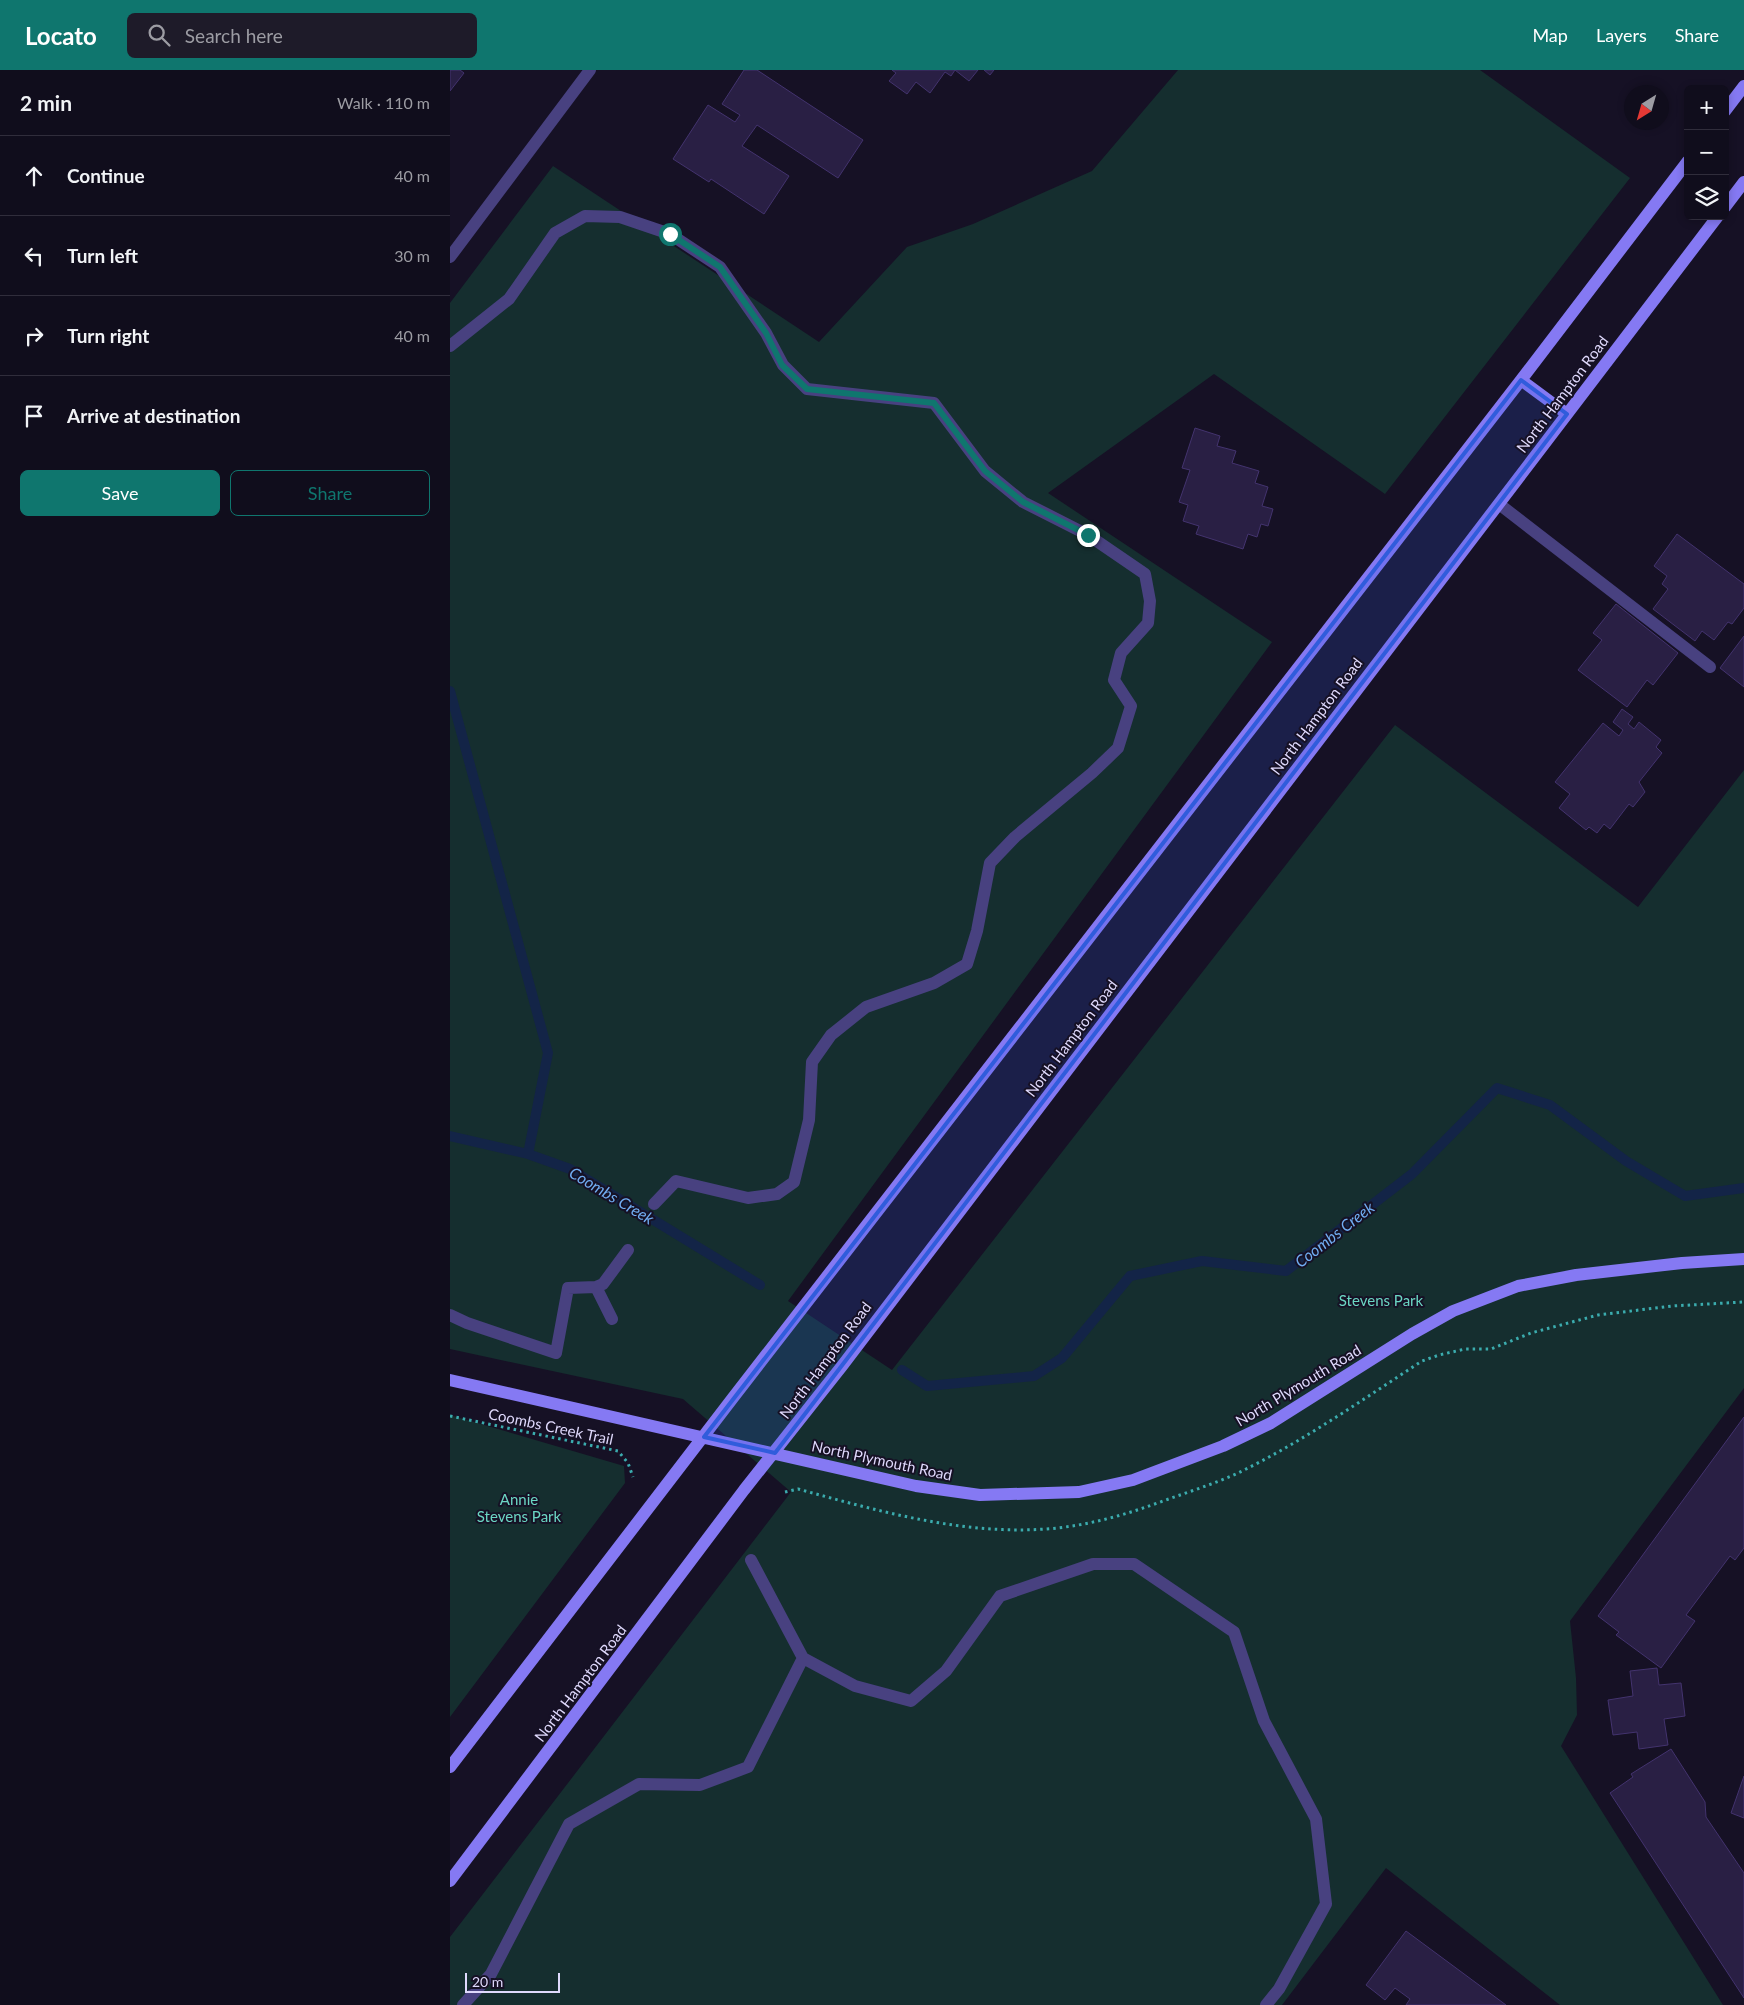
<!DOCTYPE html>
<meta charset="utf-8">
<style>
:root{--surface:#100d1c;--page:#1e1b29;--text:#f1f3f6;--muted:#9c9ca3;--line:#302d3b;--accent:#0f766e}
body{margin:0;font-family:Lato,sans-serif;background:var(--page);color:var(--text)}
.controls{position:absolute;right:15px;top:15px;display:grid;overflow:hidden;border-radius:8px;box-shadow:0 2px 8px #0003}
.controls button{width:45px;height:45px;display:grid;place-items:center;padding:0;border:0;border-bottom:1px solid var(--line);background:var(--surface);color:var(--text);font:25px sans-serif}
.compass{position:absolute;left:1174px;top:15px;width:45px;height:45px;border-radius:50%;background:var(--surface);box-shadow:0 2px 8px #0003;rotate:217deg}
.scale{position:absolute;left:15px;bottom:12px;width:95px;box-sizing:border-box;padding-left:5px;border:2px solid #dfd9fc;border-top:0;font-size:14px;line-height:18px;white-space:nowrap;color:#dfd9fc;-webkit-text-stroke:4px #161125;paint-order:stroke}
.stop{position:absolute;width:15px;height:15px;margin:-11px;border:4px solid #0f766e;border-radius:50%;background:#fff}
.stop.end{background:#0f766e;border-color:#fff;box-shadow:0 1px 5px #0008}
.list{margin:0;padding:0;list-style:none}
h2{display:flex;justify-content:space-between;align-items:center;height:65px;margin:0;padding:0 20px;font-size:21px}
h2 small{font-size:16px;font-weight:400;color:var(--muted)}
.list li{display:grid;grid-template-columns:32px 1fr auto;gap:15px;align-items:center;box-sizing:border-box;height:80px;padding:0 20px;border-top:1px solid var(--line)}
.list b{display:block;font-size:19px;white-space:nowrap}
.list em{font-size:16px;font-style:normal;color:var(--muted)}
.actions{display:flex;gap:10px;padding:15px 20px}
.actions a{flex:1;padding:11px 0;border:1px solid var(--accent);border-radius:8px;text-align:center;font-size:18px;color:var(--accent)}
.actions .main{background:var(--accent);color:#fff}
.icon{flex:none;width:28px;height:28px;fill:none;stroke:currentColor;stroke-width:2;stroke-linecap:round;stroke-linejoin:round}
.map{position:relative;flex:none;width:1294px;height:1935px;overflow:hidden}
header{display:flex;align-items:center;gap:30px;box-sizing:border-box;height:70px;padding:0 25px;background:var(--accent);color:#fff}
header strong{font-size:24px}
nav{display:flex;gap:28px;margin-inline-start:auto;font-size:18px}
.search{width:350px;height:45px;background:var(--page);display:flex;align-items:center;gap:12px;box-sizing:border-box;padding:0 18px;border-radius:8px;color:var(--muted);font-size:19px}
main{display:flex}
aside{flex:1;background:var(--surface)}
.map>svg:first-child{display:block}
.green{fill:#152e2f}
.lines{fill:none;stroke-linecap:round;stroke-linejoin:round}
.stream{stroke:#132447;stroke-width:10}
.building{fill:#291f44;stroke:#43336e}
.path{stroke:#3bacae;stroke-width:3;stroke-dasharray:2.5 4;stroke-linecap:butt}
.lane{stroke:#484180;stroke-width:12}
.street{stroke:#484180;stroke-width:12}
.secondary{stroke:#8579f3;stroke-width:12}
.route{stroke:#0f766e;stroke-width:6}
.marked{fill:#305cdc;fill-opacity:0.2;stroke:#305cdc;stroke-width:4;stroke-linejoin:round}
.labels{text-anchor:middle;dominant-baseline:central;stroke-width:4;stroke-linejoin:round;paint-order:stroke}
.street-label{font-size:15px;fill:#dfd9fc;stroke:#161125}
.park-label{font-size:15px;fill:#6bd6c3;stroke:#161125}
.water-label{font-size:16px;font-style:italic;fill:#71adf2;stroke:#161125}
</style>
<header>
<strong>Locato</strong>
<div class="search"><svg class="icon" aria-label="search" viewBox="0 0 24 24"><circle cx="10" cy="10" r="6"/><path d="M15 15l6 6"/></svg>Search here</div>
<nav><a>Map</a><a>Layers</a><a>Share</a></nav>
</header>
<main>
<aside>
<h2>2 min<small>Walk · 110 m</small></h2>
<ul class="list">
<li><svg class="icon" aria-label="ahead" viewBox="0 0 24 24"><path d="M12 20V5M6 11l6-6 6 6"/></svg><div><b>Continue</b></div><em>40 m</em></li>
<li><svg class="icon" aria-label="left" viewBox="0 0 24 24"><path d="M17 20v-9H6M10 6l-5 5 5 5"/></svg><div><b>Turn left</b></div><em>30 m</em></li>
<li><svg class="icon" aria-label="right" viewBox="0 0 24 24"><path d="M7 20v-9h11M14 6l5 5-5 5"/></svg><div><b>Turn right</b></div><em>40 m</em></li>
<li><svg class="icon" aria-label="arrive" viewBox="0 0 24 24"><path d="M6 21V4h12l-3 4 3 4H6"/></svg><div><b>Arrive at destination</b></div></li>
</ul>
<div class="actions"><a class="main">Save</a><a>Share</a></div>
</aside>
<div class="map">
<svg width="1294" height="1935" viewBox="0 0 1294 1935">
<rect width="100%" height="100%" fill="#161125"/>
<path class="green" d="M 728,0 L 1030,0 L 1180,108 L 935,424 L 764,304 L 598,423 L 822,572 L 338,1231 L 442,1300 L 945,655 L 1188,837 L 1294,700 L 1294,1318 L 1120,1551 L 1126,1608 L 1127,1645 L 1111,1676 L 1273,1935 L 1110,1935 L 936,1798 L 832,1935 L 0,1935 L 0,1867 L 341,1422 L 233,1329 L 0,1279 L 0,233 L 103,96 L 369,272 L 457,177 L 523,154 L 642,101 Z
M 0,1345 L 174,1396 L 175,1413 L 0,1647 Z"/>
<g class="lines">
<path class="stream" d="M 0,621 L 98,983 L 78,1084
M 0,1066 L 78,1084 L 120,1099 L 310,1215
M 452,1300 L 477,1316 L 584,1306 L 612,1288 L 680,1206 L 752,1191 L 836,1201 L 962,1104 L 1047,1018 L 1100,1035 L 1176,1091 L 1235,1126 L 1294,1118"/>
</g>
<path class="building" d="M 0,0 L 10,0 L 14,3 L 0,21 Z
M 294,0 L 307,0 L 413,70 L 388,108 L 307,55 L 292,76 L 339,106 L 314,144 L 261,109 L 259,112 L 223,89 L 258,35 L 285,52 L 290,45 L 272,34 Z
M 442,0 L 528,0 L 519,11 L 505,0 L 501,6 L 495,2 L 480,23 L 466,12 L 457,24 L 439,11 L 446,3 Z
M 534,0 L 544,0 L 540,5 Z
M 745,358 L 770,366 L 767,376 L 786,381 L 782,393 L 809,401 L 805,413 L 818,417 L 812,436 L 823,439 L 818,456 L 811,454 L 807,467 L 798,464 L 793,479 L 746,464 L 749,456 L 733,451 L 738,435 L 729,432 L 740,400 L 732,398 Z
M 1227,464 L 1294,514 L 1294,538 L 1282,554 L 1278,552 L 1264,570 L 1252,561 L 1245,571 L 1203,539 L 1218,519 L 1212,514 L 1217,506 L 1204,496 Z
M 1166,534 L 1228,583 L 1203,615 L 1197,610 L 1177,637 L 1128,600 L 1152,570 L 1143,563 Z
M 1294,566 L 1294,617 L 1270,598 Z
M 1172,639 L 1183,647 L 1178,654 L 1184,659 L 1189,652 L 1211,670 L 1206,677 L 1212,683 L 1189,712 L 1195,722 L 1183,737 L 1179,734 L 1160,759 L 1154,754 L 1147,763 L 1139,757 L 1136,760 L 1109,738 L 1120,724 L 1105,712 L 1153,653 L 1169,666 L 1173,660 L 1163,652 Z
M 1294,1347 L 1294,1478 L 1285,1490 L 1280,1486 L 1236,1545 L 1245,1551 L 1211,1598 L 1166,1565 L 1169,1562 L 1148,1546 Z
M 1207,1598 L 1209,1615 L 1231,1613 L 1235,1646 L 1214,1649 L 1218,1675 L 1189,1679 L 1187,1662 L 1163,1665 L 1158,1630 L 1183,1626 L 1180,1601 Z
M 1221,1679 L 1255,1732 L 1256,1747 L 1294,1803 L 1294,1928 L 1160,1723 L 1183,1707 L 1181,1704 Z
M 1294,1706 L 1294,1748 L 1281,1743 Z
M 956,1861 L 1056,1935 L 956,1935 L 960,1929 L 945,1918 L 935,1930 L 916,1915 Z"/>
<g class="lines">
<path class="path" d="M 0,1346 L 168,1381 L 178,1393 L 183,1407
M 335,1422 L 348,1419 C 428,1441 512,1465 596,1459 C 637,1456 675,1445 713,1431 C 738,1422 764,1414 788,1403 C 852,1372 912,1330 972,1291 L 989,1285 L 1015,1279 L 1041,1279 L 1081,1263 L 1148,1245 L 1222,1236 L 1294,1232"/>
<path class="lane" d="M 0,276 L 59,229 L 105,163 L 135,146 L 170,147 L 220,164 L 270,197 L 316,263 L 333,295 L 357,319 L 484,333 L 535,401 L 573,432 L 638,465 L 695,504 L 700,531 L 698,553 L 671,583 L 664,610 L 681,636 L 668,678 L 642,703 L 565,767 L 540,793 L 527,861 L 517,894 L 484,913 L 416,937 L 381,965 L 362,992 L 359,1050 L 344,1112 L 327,1124 L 298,1128 L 226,1111 L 204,1134
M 1049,434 L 1260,597
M 146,1217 L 162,1249
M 0,1245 L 17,1253 L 106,1283 L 118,1218 L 146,1217 L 153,1214 L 178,1180
M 301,1490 L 353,1588 L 405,1616 L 461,1631 L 496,1601 L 550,1526 L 643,1494 L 684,1494 L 784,1562 L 814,1651 L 866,1749 L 876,1834 L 829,1919 L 816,1935
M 13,1935 L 41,1904 L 119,1754 L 189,1714 L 250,1715 L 298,1697 L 353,1588"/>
<path class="street" d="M 0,187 L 140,0"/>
<path class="secondary" d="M 1275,41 L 1294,16
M 1275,137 L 1294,112
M 1071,310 L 1117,344
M 0,1310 L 466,1416 L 530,1425 L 629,1422 L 683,1410 L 773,1376 L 821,1353 L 962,1264 L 1003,1241 L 1068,1216 L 1126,1205 L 1232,1193 L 1294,1189
M 0,1697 L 282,1329 L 1071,310 L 1238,91
M 0,1811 L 294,1420 L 392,1296 L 1268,146"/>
</g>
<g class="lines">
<path class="route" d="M 220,164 L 270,197 L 316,263 L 332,295 L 357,319 L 484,333 L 535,401 L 573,432 L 638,465"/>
</g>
<path class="marked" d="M 1071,310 L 1117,344 L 358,1340 L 325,1383 L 254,1367 Z"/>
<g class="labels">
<g class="street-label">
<text transform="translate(1112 324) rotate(-53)">North Hampton Road</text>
<text transform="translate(866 646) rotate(-53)">North Hampton Road</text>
<text transform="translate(621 968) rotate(-53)">North Hampton Road</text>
<text transform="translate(375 1290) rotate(-53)">North Hampton Road</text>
<text transform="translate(848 1315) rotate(-31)">North Plymouth Road</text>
<text transform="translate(101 1356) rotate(12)">Coombs Creek Trail</text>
<text transform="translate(432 1390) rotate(12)">North Plymouth Road</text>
<text transform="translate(130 1613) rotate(-53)">North Hampton Road</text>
</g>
<g class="park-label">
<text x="931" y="1230">Stevens Park</text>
<text x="69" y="1429">Annie<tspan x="69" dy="17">Stevens Park</tspan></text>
</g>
<g class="water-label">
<text transform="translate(162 1125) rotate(31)">Coombs Creek</text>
<text transform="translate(884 1164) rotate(-38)">Coombs Creek</text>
</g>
</g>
</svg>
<div class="controls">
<button>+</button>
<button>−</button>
<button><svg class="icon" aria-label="layers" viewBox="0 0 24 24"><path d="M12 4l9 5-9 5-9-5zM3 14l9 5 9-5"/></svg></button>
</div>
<svg class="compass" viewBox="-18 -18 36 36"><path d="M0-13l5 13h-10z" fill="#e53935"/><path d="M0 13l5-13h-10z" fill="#9c9ca3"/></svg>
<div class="scale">20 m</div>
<div class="stop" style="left:220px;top:164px"></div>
<div class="stop end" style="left:638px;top:465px"></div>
</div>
</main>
